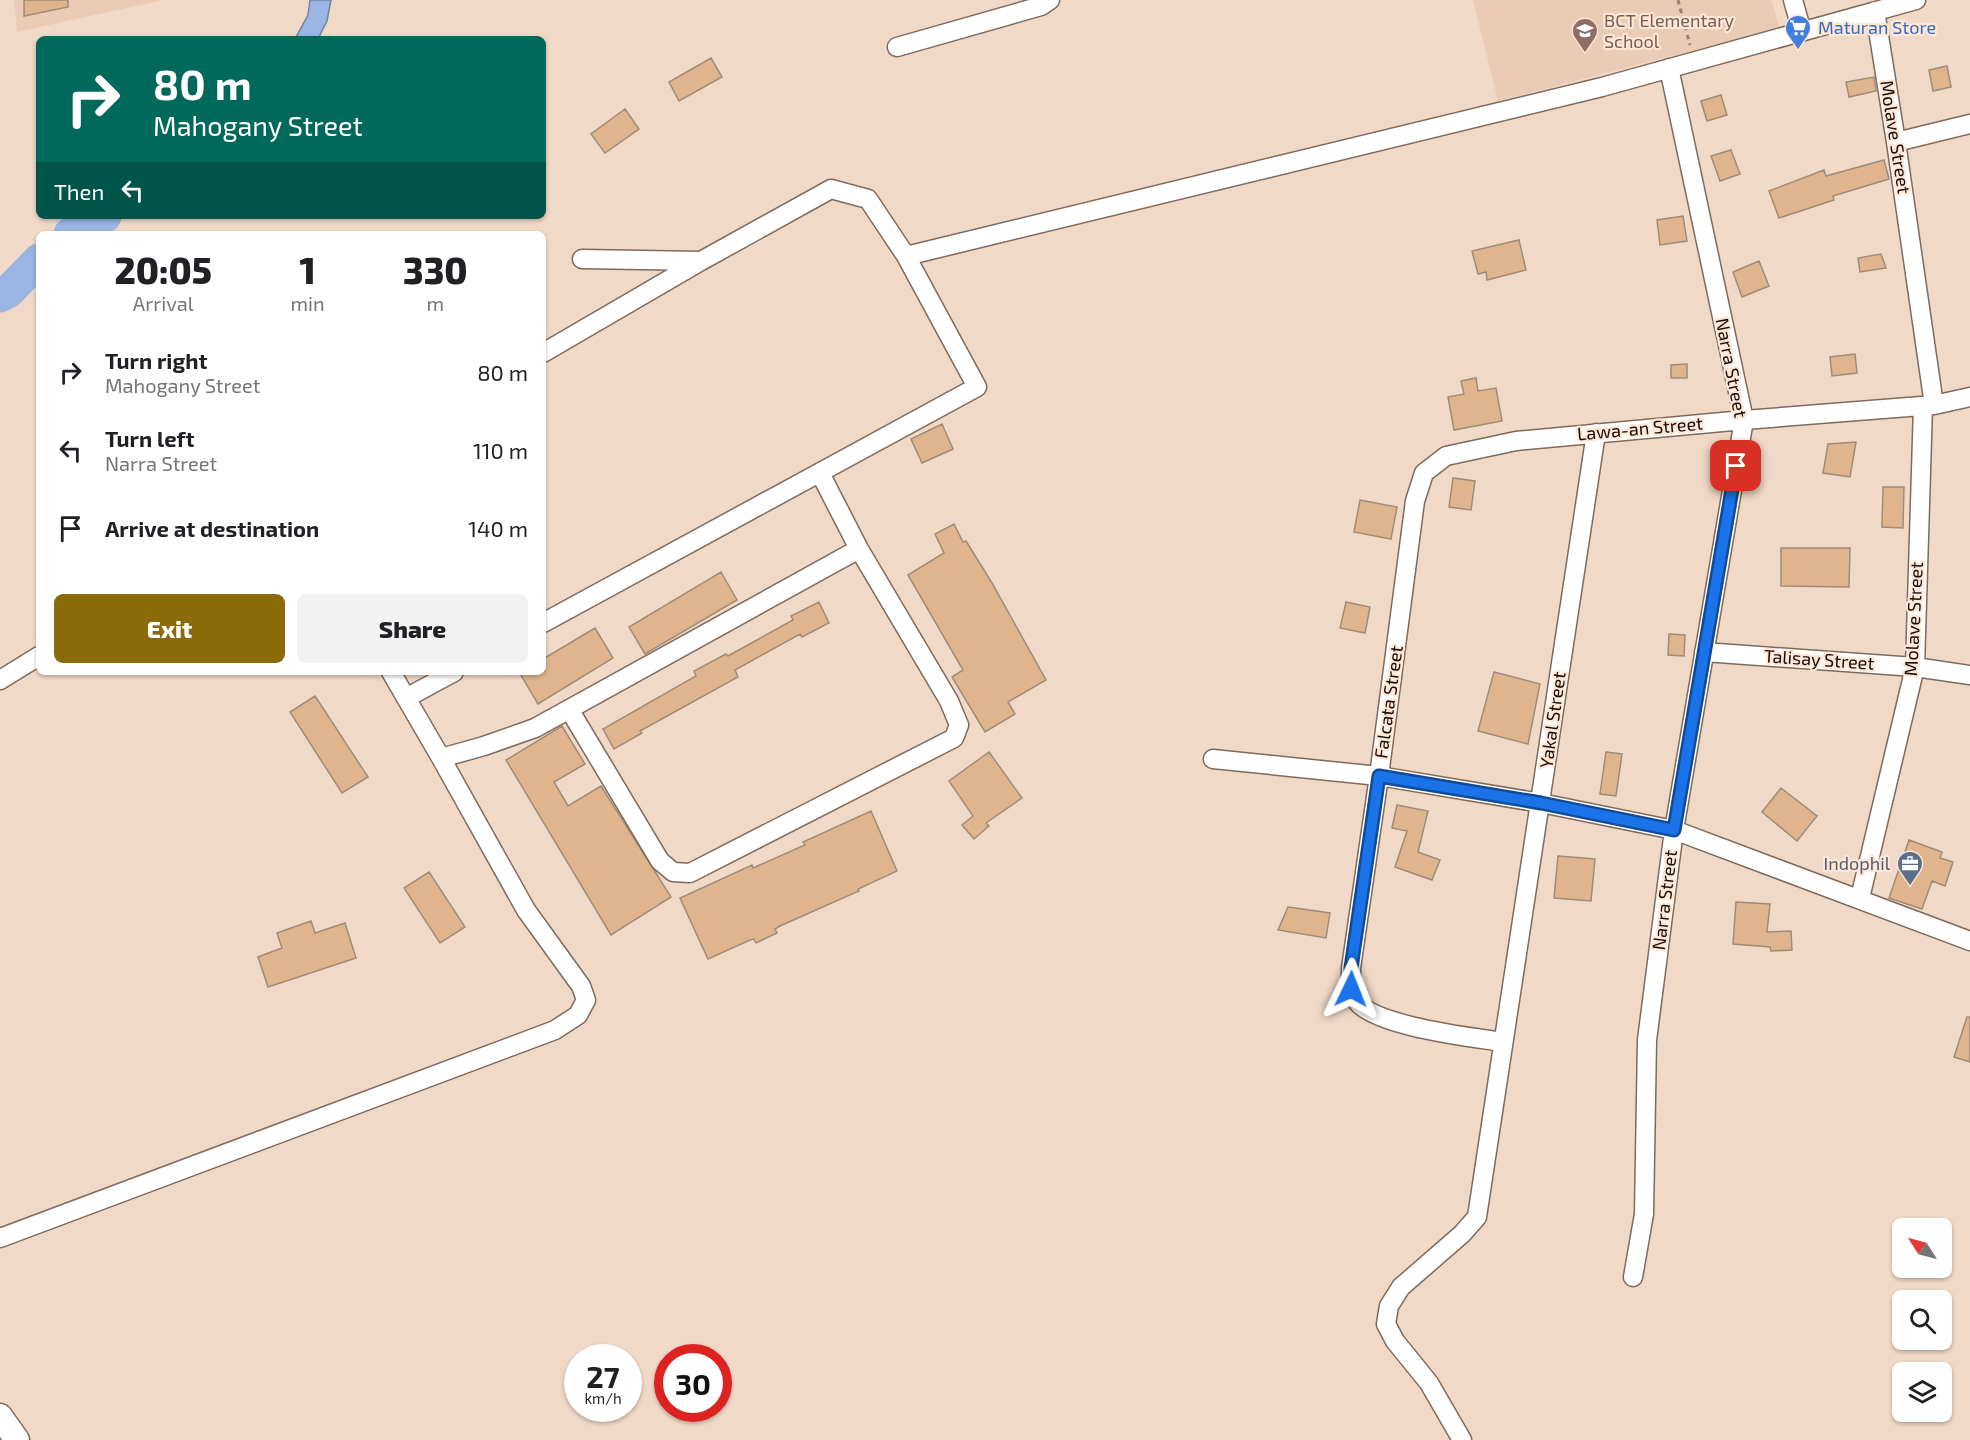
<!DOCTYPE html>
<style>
body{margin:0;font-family:"Exo 2",sans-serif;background:#f2f2f2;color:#202124;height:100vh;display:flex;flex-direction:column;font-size:22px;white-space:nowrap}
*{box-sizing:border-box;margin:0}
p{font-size:20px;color:#757577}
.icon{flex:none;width:33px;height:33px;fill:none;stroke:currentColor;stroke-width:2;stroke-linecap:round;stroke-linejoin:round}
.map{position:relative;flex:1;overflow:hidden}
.drawer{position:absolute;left:36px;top:231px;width:510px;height:444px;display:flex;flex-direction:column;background:#fff;border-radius:9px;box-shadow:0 2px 4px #0004}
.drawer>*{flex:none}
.hud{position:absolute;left:36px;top:36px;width:510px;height:183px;border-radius:9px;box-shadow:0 2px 4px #0004;background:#00695c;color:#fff;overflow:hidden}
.needle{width:39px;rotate:306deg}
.buttons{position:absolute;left:1892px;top:1218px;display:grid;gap:12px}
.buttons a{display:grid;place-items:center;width:60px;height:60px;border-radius:9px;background:#fff;box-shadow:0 2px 4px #0004;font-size:30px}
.speed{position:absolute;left:564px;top:1344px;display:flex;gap:12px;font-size:30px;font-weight:700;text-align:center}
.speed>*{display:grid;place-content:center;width:78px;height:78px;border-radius:50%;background:#fff;box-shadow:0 2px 4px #0004;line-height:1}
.speed small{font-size:15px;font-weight:400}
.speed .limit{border:9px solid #d22;background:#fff;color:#111}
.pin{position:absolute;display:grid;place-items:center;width:51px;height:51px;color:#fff;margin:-26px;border-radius:12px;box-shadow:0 3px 9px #0006}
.me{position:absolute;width:66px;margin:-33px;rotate:2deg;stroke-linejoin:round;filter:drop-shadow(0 0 4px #0008)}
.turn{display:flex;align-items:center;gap:21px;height:126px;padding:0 18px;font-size:27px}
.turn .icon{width:78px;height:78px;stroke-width:2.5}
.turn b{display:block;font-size:42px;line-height:51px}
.then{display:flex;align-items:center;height:57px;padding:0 18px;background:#0003;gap:12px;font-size:22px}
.eta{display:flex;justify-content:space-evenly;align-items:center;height:102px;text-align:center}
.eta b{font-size:36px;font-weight:800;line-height:42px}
.button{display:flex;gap:12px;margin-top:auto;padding:12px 18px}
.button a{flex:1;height:69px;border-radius:9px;background:#8a6a09;color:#fff;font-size:24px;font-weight:800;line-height:69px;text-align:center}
.button a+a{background:#f2f2f2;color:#202124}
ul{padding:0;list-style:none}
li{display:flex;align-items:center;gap:18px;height:78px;padding:0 18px}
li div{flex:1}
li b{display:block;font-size:22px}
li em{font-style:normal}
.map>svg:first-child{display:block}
.built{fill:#eacbb5}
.water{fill:#9ab5e3;stroke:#7283a1;stroke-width:1.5}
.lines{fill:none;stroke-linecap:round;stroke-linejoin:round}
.river{stroke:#9ab5e3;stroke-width:33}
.building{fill:#e0b58d;stroke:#9f8b79;stroke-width:1.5}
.minor-casing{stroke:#7f6a5b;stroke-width:21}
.major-casing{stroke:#7f6a5b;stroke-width:27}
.path{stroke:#948277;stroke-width:3;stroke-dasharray:4.5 4.5;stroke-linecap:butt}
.minor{stroke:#fff;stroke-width:18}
.major{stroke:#fff;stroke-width:24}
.route-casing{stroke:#114b97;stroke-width:15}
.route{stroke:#1a73e8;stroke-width:10}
.labels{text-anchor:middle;stroke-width:4.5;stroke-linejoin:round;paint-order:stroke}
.education-label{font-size:18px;fill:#785e54;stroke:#ffe6d5;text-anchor:start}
.shop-label{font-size:18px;fill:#366cbe;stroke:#ffe6d5;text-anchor:start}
.street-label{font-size:18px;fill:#150d08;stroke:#ffe6d5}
.service-label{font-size:18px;fill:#4e5e75;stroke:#ffe6d5;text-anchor:end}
</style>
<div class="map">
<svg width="1970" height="1440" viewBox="0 0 1970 1440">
<rect width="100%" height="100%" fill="#f1d9c8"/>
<path class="built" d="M 14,0 L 163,0 L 17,32 Z
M 1473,0 L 1772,0 L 1779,28 L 1498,101 Z"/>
<path class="water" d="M 310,0 L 331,0 L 327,21 L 318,39 L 295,39 L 308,15 Z"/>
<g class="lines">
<path class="river" d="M 70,234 L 105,216
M 0,296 L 9,291 L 39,260"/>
</g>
<path class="building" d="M 24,0 L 68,0 L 68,7 L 24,16 Z
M 711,58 L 722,77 L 679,101 L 669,82 Z
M 1947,66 L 1951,87 L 1933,91 L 1929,70 Z
M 1874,77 L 1876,91 L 1849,97 L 1846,82 Z
M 1721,95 L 1727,115 L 1707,121 L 1701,101 Z
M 625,109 L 639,129 L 605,153 L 591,134 Z
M 1731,150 L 1740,174 L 1720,181 L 1711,156 Z
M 1884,160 L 1889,179 L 1833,196 L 1834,200 L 1779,218 L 1769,191 L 1824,170 L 1826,176 Z
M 1683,216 L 1687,241 L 1660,245 L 1657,220 Z
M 1519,240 L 1526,270 L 1487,280 L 1486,272 L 1478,274 L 1472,251 Z
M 1881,254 L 1886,268 L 1860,272 L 1858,258 Z
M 1759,261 L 1769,286 L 1742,297 L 1733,272 Z
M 1855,354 L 1857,373 L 1832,376 L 1830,357 Z
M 1687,364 L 1687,378 L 1671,378 L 1671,365 Z
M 1476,378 L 1478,391 L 1496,388 L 1502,421 L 1454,430 L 1448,397 L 1464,394 L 1461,381 Z
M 942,424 L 953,449 L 922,463 L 911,439 Z
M 1856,442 L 1850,477 L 1823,473 L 1828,444 Z
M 1453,478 L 1475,481 L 1471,510 L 1449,507 Z
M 1883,487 L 1904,487 L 1903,528 L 1882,527 Z
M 1360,500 L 1397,507 L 1391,539 L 1354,532 Z
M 954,524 L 963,542 L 966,541 L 992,583 L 1046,680 L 1008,702 L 1015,714 L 985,732 L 952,677 L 963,670 L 908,575 L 944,553 L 935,534 Z
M 1781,548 L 1850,548 L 1849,587 L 1781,586 Z
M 721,572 L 737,600 L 645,654 L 629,627 Z
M 819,602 L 829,623 L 802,637 L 800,634 L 735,670 L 738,677 L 640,731 L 642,733 L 614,749 L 603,729 L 696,676 L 694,671 L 726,654 L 728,656 L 793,620 L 791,616 Z
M 1346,602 L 1370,607 L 1365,633 L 1340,628 Z
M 595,628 L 613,658 L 538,704 L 519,672 L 543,672 L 543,659 Z
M 1669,634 L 1685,635 L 1684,656 L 1668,655 Z
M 1494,672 L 1540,684 L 1528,744 L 1478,731 Z
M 315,696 L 368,777 L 342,793 L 290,712 Z
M 562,726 L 585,764 L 554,782 L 568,806 L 601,786 L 671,897 L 611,935 L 506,760 Z
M 989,752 L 1022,798 L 986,823 L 989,826 L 974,839 L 962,825 L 973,816 L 949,781 Z
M 1606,752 L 1622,754 L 1616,796 L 1600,794 Z
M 1781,788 L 1817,816 L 1797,841 L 1762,812 Z
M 1397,805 L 1428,811 L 1418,852 L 1440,860 L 1432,880 L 1395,867 L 1407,831 L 1392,828 Z
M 871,811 L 897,871 L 858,889 L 859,891 L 780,926 L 775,929 L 777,933 L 756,943 L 754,939 L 750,940 L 708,959 L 680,898 L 752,865 L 753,868 L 805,845 L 803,842 Z
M 1909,840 L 1942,852 L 1940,858 L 1953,862 L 1945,886 L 1932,881 L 1922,909 L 1889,898 Z
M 1558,856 L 1595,859 L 1591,901 L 1554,898 Z
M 429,872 L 465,927 L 440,943 L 404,888 Z
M 1736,902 L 1770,904 L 1767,932 L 1791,931 L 1792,950 L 1771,951 L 1770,947 L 1733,944 Z
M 1288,907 L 1330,913 L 1326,938 L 1278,930 Z
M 311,921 L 315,933 L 345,923 L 356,958 L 268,987 L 258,957 L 282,948 L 277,933 Z
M 1967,1017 L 1970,1017 L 1970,1062 L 1954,1057 Z"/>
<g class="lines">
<defs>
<path id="minor" d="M 1793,0 L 1802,32
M 1875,11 L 1896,142 L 1934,405
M 897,47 L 1041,6 L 1050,0
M 1896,142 L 1970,124
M 906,256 L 1602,87 L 1916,0
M 543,353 L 701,261
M 543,623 L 977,387 L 906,256 L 868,199 L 831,189 L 701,261 L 582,259
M 1704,652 L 1915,667 L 1970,675
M 0,680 L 39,656
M 406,698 L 454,672
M 569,709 L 660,861 L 673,872 L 690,873 L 954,738 L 959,725 L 949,701 L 859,549 L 820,473
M 441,758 L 484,746 L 535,728 L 859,549
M 1213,759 L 1379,776 L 1541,803 L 1674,830 L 1970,941
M 1860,898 L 1915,667 L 1923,406
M 1503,1042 C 1471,1037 1372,1026 1356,1000 C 1350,991 1351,979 1351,968 L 1379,776 L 1415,501 L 1424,473 L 1446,456 L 1516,441 L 1744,420 L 1934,405 L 1970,397
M 0,1238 L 555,1030 L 578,1015 L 586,1000 L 581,986 L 526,910 L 441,758 L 391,672
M 1633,1277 L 1644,1214 L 1647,1040 L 1674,830 L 1744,420 L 1669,68
M 1462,1440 L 1429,1383 L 1395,1341 L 1386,1324 L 1389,1306 L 1401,1287 L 1462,1234 L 1477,1217 L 1596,433"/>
<path id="major" d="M 0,1416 L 17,1440"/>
</defs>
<use href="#minor" class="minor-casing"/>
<use href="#major" class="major-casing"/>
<path class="path" d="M 1678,0 L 1690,45"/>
<use href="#minor" class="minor"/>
<use href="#major" class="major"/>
</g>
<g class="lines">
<defs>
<path id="route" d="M 1351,989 L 1351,968 L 1379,776 L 1541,803 L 1674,830 L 1736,466"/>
</defs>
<use href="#route" class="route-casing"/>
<use href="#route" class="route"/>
</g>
<defs>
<symbol id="supermarket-pin" viewBox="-11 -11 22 30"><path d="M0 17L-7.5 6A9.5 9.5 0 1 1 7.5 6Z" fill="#3f7fe0" stroke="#ffe6d5"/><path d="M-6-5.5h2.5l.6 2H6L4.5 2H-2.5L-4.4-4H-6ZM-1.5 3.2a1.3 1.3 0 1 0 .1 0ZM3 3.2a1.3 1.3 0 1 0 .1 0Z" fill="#fff"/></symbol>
<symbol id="school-pin" viewBox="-11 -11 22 30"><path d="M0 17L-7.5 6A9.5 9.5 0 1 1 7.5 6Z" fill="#8d6e63" stroke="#ffe6d5"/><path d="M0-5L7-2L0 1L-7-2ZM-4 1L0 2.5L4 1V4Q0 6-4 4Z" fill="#fff"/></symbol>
<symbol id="office-pin" viewBox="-11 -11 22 30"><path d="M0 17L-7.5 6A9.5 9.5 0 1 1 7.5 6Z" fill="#5c6f8a" stroke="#ffe6d5"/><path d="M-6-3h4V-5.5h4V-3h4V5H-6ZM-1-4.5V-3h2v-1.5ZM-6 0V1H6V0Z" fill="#fff"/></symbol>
</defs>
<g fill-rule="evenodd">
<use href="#supermarket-pin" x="1783" y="13" width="30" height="40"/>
<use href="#school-pin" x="1570" y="16" width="30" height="40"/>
<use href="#office-pin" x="1895" y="849" width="30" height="40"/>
</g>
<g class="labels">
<g class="education-label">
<text x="1604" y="27">BCT Elementary<tspan x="1604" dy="21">School</tspan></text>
</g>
<g class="shop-label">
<text x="1818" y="34">Maturan Store</text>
</g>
<g class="street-label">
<text transform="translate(1895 137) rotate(81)" y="6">Molave Street</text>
<text transform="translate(1731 368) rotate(79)" y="6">Narra Street</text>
<text transform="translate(1640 429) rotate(-5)" y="6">Lawa-an Street</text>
<text transform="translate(1914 619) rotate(-87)" y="6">Molave Street</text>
<text transform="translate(1819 660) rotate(4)" y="6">Talisay Street</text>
<text transform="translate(1389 702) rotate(-82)" y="6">Falcata Street</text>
<text transform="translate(1553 720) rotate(-82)" y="6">Yakal Street</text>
<text transform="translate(1665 900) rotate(-83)" y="6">Narra Street</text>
</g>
<g class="service-label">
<text x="1890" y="870">Indophil</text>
</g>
</g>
</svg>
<div class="buttons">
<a><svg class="needle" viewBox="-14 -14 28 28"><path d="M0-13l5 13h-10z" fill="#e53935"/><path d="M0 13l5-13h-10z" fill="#757577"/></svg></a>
<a><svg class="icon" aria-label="search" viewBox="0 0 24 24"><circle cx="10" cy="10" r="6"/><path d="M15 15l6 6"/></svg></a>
<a><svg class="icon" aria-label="layers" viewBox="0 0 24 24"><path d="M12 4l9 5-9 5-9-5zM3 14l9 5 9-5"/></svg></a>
</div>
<div class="speed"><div>27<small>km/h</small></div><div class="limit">30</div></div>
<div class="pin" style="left:1736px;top:466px;background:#d93025"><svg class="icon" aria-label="arrive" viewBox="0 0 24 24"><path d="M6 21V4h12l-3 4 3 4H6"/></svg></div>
<svg class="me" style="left:1351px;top:989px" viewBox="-20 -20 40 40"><path d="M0-17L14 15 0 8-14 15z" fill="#1a73e8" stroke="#fff" stroke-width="4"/></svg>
<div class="hud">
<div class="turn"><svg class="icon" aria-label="right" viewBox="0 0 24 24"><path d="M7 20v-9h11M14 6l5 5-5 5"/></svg><div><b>80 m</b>Mahogany Street</div></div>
<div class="then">Then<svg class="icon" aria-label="left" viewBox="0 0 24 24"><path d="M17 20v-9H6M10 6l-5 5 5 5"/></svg></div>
</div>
<section class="drawer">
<div class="eta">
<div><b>20:05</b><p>Arrival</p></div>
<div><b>1</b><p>min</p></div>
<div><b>330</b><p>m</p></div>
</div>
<ul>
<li><svg class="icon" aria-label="right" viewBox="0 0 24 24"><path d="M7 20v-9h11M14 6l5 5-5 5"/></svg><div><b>Turn right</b><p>Mahogany Street</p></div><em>80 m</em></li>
<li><svg class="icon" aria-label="left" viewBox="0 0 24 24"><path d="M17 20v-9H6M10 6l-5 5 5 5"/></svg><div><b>Turn left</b><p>Narra Street</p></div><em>110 m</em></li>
<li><svg class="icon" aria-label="arrive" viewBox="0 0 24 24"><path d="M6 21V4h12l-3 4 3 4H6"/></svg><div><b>Arrive at destination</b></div><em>140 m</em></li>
</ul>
<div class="button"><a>Exit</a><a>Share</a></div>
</section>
</div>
